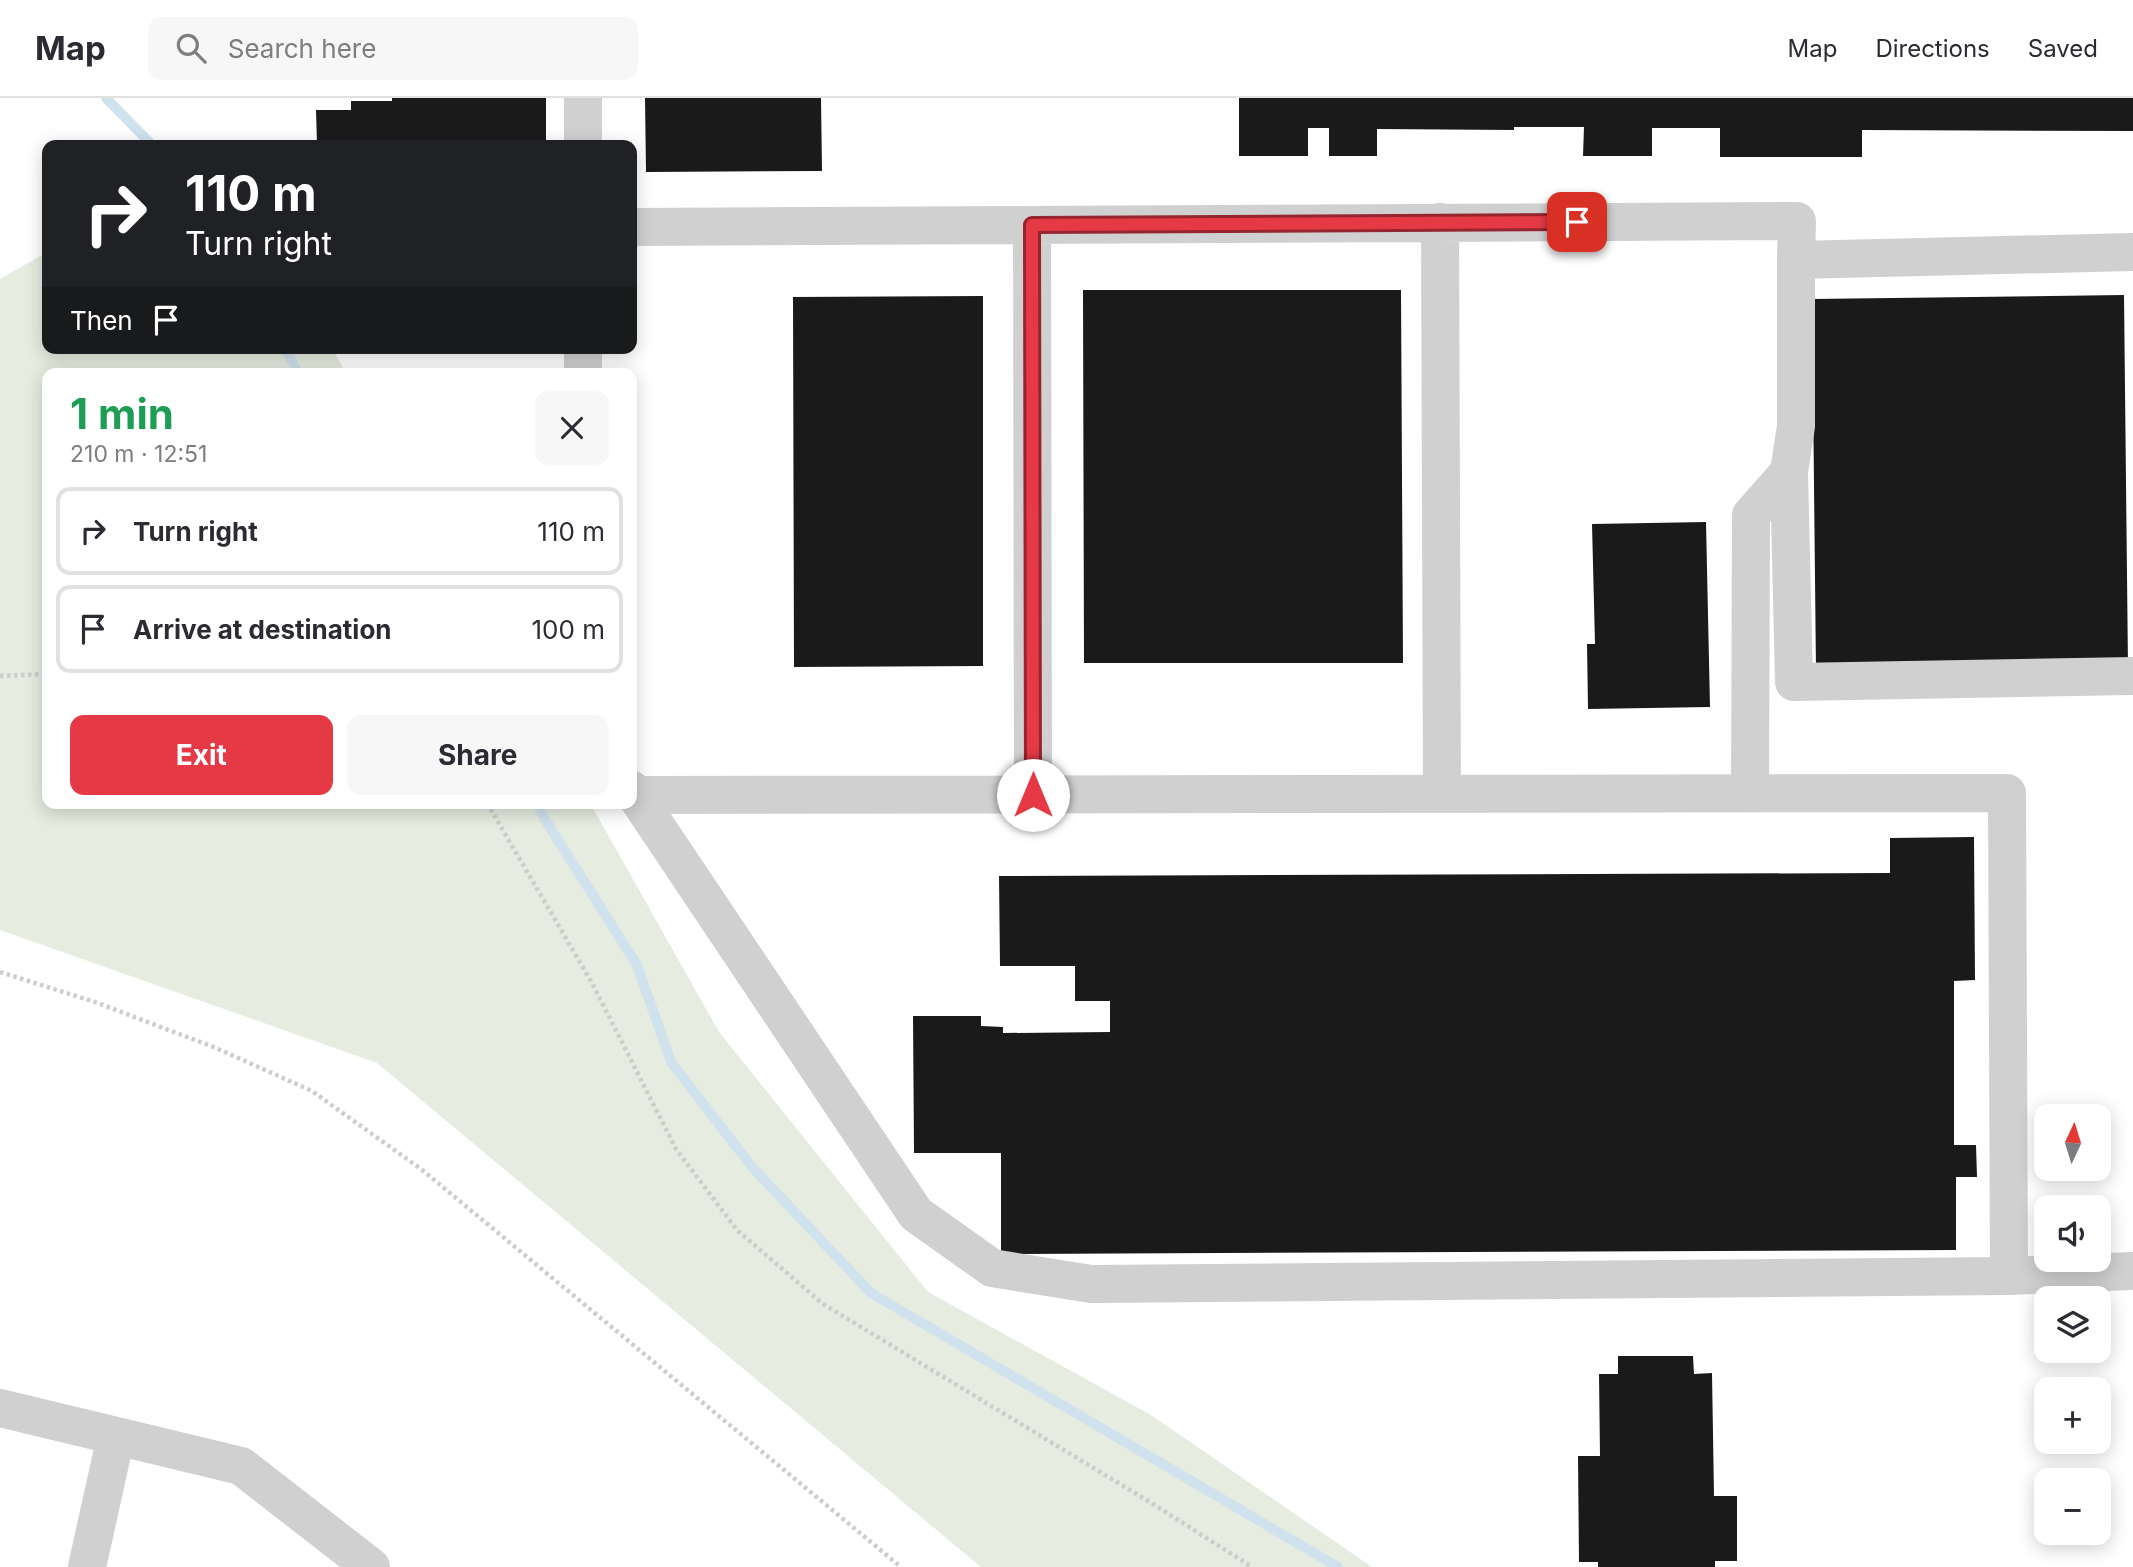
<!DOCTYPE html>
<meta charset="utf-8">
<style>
body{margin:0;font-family:Inter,sans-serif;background:#f7f7f7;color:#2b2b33;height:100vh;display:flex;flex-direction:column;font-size:26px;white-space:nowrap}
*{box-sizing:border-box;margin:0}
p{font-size:23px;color:#7c7c81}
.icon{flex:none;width:38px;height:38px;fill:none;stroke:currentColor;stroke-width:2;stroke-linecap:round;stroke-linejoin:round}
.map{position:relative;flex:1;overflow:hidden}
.drawer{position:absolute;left:42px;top:270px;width:595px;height:441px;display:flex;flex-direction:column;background:#fff;border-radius:14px;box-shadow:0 4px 18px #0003}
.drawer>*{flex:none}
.guide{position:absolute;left:42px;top:42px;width:595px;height:214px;border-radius:14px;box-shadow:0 4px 18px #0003;background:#202124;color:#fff;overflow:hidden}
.needle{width:46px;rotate:4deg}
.buttons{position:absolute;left:2034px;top:1006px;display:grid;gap:14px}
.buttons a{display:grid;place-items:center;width:77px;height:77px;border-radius:14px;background:#fff;box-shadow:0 4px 18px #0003;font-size:35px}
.pin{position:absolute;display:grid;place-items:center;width:60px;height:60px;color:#fff;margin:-30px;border-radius:14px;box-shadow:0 4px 10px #0006}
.me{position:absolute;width:77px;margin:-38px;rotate:0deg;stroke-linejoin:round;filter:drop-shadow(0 0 5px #0008)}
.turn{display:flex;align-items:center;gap:24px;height:147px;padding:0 28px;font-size:32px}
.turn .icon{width:91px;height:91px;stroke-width:2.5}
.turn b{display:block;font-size:49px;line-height:60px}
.then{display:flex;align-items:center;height:66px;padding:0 28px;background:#0003;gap:14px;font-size:26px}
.round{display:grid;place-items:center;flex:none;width:74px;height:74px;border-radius:14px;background:#f7f7f7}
.headline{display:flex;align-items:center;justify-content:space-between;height:119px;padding:0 28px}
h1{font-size:42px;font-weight:700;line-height:52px;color:#1e9e55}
.button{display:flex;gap:14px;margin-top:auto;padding:14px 28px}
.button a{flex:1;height:80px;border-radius:14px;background:#e63946;color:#fff;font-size:28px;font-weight:700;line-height:80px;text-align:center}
.button a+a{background:#f7f7f7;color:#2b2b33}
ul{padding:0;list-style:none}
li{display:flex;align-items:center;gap:21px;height:88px;margin:0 14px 10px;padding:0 14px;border:4px solid #e1e1e2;border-radius:14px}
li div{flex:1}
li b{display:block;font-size:26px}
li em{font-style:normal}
header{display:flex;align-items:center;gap:42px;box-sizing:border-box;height:98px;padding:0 35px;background:#fff;border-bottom:2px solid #e1e1e2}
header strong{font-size:33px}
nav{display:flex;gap:38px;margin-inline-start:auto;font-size:24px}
.search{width:490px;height:63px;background:#f7f7f7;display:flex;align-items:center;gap:18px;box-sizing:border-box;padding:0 24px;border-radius:14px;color:#7c7c81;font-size:26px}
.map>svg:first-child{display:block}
.green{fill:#e6ecdf}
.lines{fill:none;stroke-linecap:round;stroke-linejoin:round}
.stream{stroke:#cfe2ee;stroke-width:10}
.building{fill:#1a1a1a}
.path{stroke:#cdcdcd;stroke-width:4.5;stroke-dasharray:3.5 3.5;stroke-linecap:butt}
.minor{stroke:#d0d0d0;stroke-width:38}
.route-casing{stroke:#96252e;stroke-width:18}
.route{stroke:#e63946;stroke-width:12}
</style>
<header>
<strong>Map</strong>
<div class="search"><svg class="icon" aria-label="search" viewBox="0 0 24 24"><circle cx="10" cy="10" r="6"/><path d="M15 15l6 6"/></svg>Search here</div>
<nav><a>Map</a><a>Directions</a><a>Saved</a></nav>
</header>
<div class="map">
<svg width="2133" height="1469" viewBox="0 0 2133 1469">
<rect width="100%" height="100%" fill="#fff"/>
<path class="green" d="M 47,154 L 47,250 L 332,250 L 346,275 L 47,275 L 47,705 L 590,705 L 719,934 L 928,1194 L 1151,1317 L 1372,1469 L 981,1469 L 377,965 L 0,832 L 0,181 Z"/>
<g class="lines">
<path class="stream" d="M 106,0 L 152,47
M 285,250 L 298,275
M 537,705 L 544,720 L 637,867 L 671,964 L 752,1069 L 871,1195 L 1338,1469"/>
</g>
<path class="building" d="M 392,0 L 546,0 L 546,47 L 317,46 L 316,12 L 351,12 L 351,3 L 392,3 Z
M 645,0 L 821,0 L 822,73 L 646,74 Z
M 1239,0 L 2133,0 L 2133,33 L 1862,32 L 1862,59 L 1720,59 L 1720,30 L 1652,30 L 1652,58 L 1583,58 L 1584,29 L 1514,29 L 1514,32 L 1377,31 L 1377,58 L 1329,58 L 1329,30 L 1308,30 L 1308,58 L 1239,58 Z
M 1083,192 L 1401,192 L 1403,565 L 1084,565 Z
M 2124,197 L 2128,570 L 1816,573 L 1812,201 Z
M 983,198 L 983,568 L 794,569 L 793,199 Z
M 1706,424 L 1710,609 L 1588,611 L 1587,546 L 1595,546 L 1592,426 Z
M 1974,739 L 1975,882 L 1954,883 L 1954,1047 L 1976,1047 L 1977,1079 L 1956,1079 L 1956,1152 L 1001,1156 L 1001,1055 L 914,1055 L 913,918 L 981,918 L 981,928 L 1003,929 L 1003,935 L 1110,934 L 1110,903 L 1075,903 L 1075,868 L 1000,868 L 999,778 L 1890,775 L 1890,740 Z
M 1618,1258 L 1693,1258 L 1694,1276 L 1712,1275 L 1714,1398 L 1737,1398 L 1737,1463 L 1715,1463 L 1715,1469 L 1598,1469 L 1598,1464 L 1579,1464 L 1578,1358 L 1600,1358 L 1599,1276 L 1618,1276 Z"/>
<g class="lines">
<path class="path" d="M 0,578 L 47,576
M 487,705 L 592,885 L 676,1051 L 737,1132 L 823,1206 L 1153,1406 L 1252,1469
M 0,874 L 95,904 L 216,950 L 312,993 L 421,1071 L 901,1469"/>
<path class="minor" d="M 583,0 L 583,47
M 1440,124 L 1442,696
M 1032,127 L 1033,697
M 632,129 L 1797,123 L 1796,162 L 2133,154
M 583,250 L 583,275
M 1789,374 L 1794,584 L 2133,578
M 632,692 L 916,1116 L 992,1170 L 1091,1186 L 2009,1178 L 2133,1173
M 1750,695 L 1751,417 L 1789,374 L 1796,328 L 1796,162
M 635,697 L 2007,695 L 2009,1178
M 0,1310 L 241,1368 L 371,1469
M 87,1469 L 116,1338"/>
</g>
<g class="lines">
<defs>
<path id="route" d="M 1033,697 L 1032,127 L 1577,124"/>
</defs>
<use href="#route" class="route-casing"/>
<use href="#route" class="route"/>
</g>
</svg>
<div class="buttons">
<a><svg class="needle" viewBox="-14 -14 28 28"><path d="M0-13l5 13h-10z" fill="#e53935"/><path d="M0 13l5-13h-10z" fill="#7c7c81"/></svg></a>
<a><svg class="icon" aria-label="sound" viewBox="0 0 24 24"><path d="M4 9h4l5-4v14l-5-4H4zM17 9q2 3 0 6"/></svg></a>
<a><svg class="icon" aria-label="layers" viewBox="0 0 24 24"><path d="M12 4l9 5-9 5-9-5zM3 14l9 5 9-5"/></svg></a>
<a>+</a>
<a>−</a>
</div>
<div class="pin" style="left:1577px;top:124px;background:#d93025"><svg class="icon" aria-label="arrive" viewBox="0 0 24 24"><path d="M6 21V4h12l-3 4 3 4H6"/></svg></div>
<svg class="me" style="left:1033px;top:697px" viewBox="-20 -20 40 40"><circle r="19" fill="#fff"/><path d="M0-13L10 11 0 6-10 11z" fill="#e63946"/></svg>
<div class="guide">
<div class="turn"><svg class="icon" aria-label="right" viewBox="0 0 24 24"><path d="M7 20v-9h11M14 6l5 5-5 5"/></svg><div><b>110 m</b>Turn right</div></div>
<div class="then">Then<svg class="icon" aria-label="arrive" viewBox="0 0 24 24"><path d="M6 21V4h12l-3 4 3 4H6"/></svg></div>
</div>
<section class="drawer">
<div class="headline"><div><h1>1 min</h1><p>210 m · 12:51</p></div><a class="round"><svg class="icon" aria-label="close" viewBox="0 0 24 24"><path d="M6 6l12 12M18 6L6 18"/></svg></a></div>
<ul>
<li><svg class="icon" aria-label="right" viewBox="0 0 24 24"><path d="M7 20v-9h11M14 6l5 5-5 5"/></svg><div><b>Turn right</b></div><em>110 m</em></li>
<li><svg class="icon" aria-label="arrive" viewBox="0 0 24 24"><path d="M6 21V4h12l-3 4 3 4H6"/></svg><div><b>Arrive at destination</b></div><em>100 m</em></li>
</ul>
<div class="button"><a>Exit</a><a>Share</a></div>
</section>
</div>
